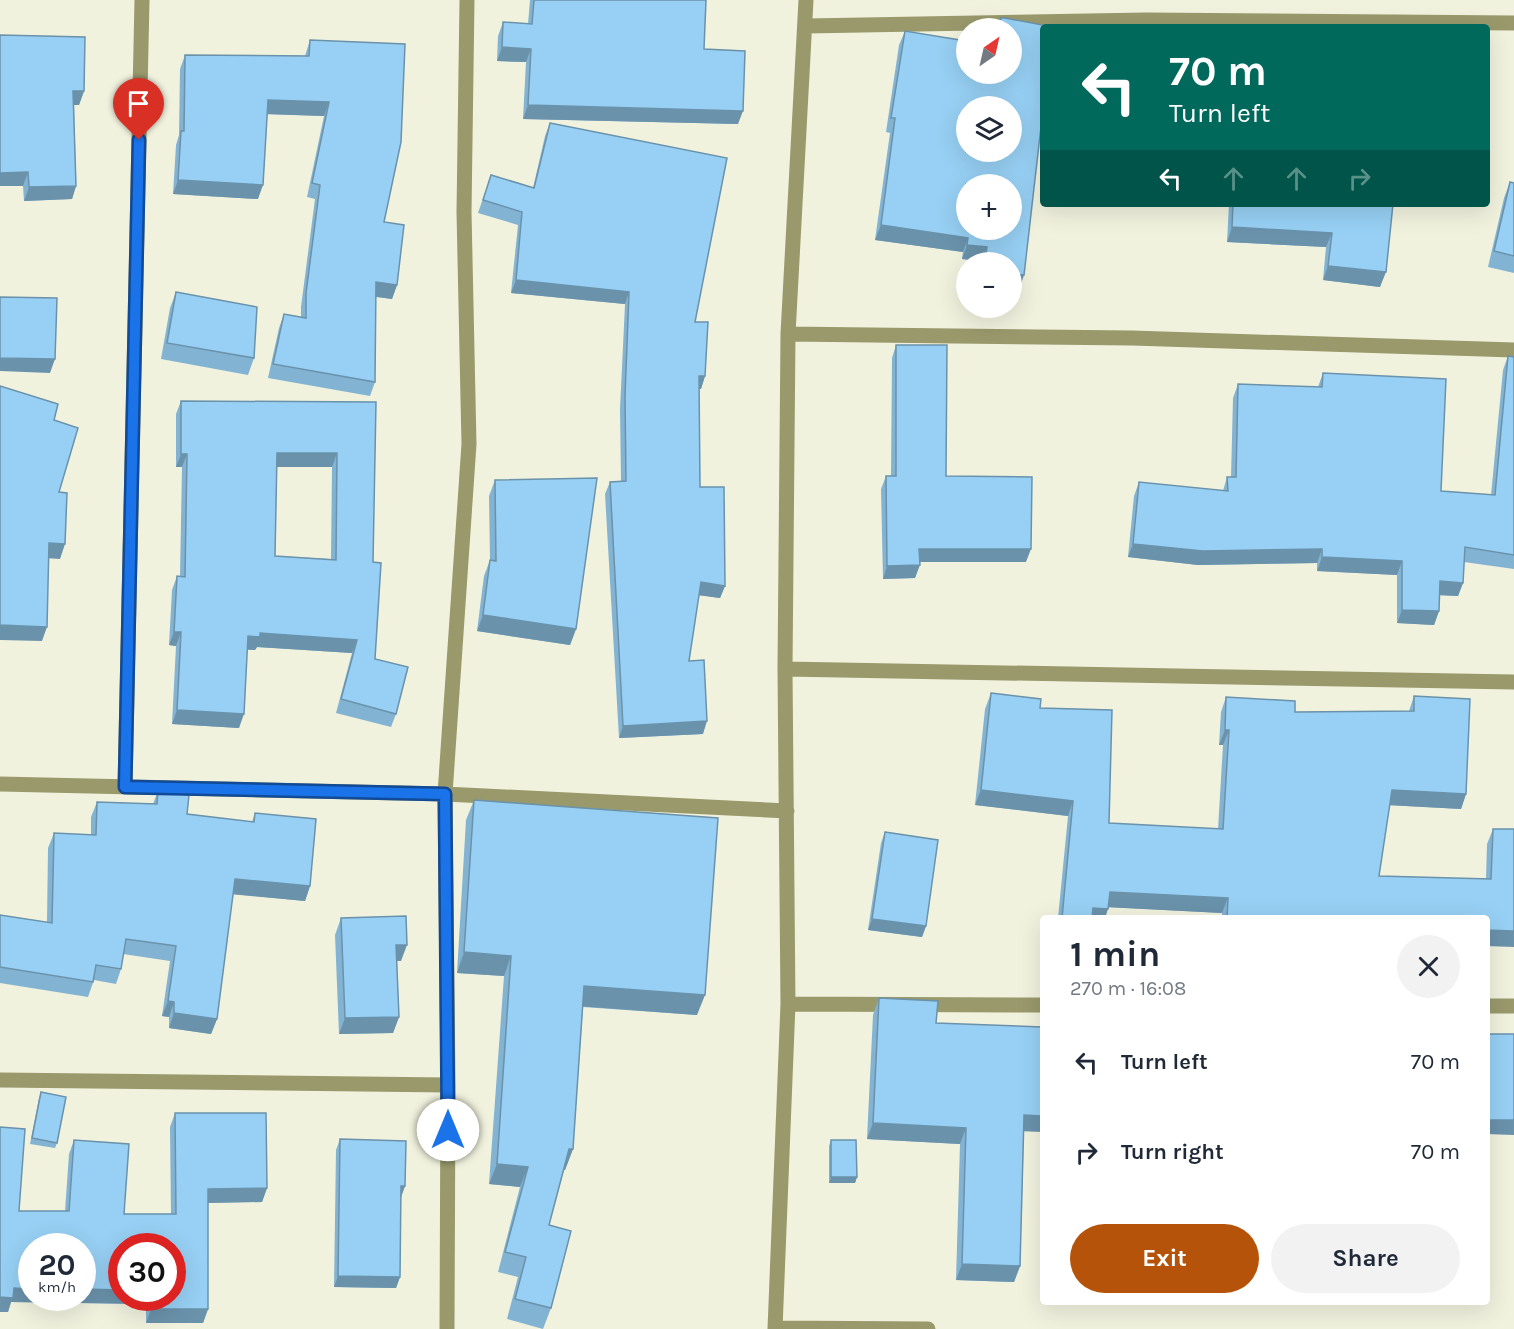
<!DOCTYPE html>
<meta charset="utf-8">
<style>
body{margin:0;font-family:Karla,sans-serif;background:#f2f2f3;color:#1f2937;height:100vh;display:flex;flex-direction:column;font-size:22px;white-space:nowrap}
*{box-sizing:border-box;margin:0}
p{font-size:20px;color:#747a83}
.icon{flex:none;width:33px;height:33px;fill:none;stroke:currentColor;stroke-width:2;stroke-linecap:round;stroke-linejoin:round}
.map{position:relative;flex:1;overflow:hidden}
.side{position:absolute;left:1040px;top:915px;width:450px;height:390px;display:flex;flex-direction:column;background:#fff;border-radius:6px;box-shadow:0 6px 24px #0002}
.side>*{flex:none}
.top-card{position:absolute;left:1040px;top:24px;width:450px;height:183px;border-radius:6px;box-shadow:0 6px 24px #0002;background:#00695c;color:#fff;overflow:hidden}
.needle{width:39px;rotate:34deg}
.fabs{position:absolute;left:956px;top:18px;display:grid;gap:12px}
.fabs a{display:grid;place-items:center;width:66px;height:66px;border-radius:50%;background:#fff;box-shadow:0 6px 24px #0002;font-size:30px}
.speed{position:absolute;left:18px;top:1233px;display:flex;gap:12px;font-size:30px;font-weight:700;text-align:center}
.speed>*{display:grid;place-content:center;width:78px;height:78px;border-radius:50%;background:#fff;box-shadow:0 6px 24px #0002;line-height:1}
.speed small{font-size:15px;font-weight:400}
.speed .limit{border:9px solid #d22;background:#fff;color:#111}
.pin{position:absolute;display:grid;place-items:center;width:51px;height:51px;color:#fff;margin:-62px -26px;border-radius:50% 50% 50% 0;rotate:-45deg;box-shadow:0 0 6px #0007}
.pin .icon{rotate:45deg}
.me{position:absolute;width:66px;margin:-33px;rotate:0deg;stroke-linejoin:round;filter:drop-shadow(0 0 4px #0008)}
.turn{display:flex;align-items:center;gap:21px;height:126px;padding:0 30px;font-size:27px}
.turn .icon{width:78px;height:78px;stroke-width:2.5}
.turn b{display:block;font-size:42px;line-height:51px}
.lanes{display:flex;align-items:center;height:57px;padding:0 30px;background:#0003;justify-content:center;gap:30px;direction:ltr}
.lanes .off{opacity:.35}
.round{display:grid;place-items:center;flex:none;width:63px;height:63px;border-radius:32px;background:#f2f2f3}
.headline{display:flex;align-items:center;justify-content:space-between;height:102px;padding:0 30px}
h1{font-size:36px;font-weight:700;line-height:45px}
.primary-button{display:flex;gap:12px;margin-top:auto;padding:12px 30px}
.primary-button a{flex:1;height:69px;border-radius:36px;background:#b45309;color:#fff;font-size:24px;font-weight:700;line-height:69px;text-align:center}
.primary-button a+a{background:#f2f2f3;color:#1f2937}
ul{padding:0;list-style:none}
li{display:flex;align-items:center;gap:18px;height:90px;padding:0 30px}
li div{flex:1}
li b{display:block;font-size:22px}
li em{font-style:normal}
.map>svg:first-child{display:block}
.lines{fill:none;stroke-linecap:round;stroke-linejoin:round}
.street{stroke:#99996c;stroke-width:15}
.wall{fill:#82b3d2;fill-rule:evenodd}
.shaded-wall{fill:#6a92ab}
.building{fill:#97d0f4;stroke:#6a92ab;stroke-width:1.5;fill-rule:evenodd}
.route-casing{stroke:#114b97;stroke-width:15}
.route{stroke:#1a73e8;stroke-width:10}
</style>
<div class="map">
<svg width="1514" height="1329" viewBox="0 0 1514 1329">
<rect width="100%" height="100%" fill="#f1f2de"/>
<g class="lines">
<path class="street" d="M 806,26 L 1146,20 L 1514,23
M 788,334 L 1132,338 L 1514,350
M 785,669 L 1514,682
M 0,784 L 445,794 L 787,811
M 125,787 L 142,0
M 788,1004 L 1042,1005
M 1486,1006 L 1514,1006
M 0,1080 L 448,1085 L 447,1329
M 448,1085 L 445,794 L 469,444 L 464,212 L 467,0
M 775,1328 L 928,1329
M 775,1329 L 788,1004 L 785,669 L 788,334 L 806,0"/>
</g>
<path class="wall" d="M 530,0 L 706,0 L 704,49 L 738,124 L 523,119 L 526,62 L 497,61 L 498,36 L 503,22 L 528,24 Z
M 1001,18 L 1042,27 L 1042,142 L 1039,142 L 1019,290 L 1011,262 L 981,262 L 982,261 L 962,259 L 963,252 L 875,240 L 890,133 L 886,132 L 899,45 L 905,31 L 1011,74 L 1011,28 L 997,28 Z
M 310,40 L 384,222 L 397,285 L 392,299 L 376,297 L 375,382 L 370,396 L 268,378 L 279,328 L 284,314 L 301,318 L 301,307 L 315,199 L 307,197 L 324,116 L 267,114 L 258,199 L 173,194 L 176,145 L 179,135 L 180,69 L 185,55 L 305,56 Z
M 84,91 L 79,105 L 74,105 L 76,186 L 72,199 L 24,201 L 23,186 L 0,186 Z
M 550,123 L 695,322 L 705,376 L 701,389 L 699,389 L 700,487 L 725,586 L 720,598 L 699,595 L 689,661 L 703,734 L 619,738 L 605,494 L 610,482 L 621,481 L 620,409 L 625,304 L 511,293 L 518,225 L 478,213 L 491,175 L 533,188 L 545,136 Z
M 1510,182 L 1514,183 L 1514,273 L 1488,267 L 1504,198 Z
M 1229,204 L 1393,204 L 1380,287 L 1323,280 L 1326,247 L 1227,242 Z
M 176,292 L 254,358 L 248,375 L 161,359 L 170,308 Z
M 896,345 L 946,476 L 1026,562 L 920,562 L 915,578 L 883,579 L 881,489 L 886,476 L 891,476 L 892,358 Z
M 1508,356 L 1514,357 L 1514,569 L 1464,562 L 1463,583 L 1458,596 L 1439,595 L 1439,611 L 1434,625 L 1397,623 L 1397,575 L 1317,571 L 1317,563 L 1198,565 L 1128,557 L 1134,496 L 1139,482 L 1223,491 L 1227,477 L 1231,477 L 1233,398 L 1238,384 L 1318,387 L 1323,373 L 1441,491 L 1491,495 L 1503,370 Z
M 181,401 L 376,402 L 373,562 L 375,659 L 396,714 L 391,727 L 336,713 L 352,653 L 257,647 L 255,650 L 247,650 L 239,728 L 172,724 L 176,646 L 169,645 L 172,590 L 177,576 L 180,577 L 182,467 L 176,467 L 176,414 ZM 277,467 L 332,467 L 331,559 L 275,556 Z
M 495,480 L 576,629 L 570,645 L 477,631 L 484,576 L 490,560 L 489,496 Z
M 991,693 L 1040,708 L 1109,823 L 1218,829 L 1223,745 L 1219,745 L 1221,712 L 1226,697 L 1295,712 L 1409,711 L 1414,696 L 1466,794 L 1461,809 L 1389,805 L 1379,876 L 1486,879 L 1487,844 L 1493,829 L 1514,829 L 1486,918 L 1222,918 L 1222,913 L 1108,907 L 1105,918 L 1058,918 L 1068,816 L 975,805 L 985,709 Z
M 158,791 L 187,814 L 252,822 L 255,813 L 310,886 L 305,901 L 233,894 L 217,1019 L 211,1034 L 169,1028 L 169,1017 L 162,1016 L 170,961 L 123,954 L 121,969 L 116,984 L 94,980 L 88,997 L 0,983 L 0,915 L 47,922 L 48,848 L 54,833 L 91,835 L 91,817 L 97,802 L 153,804 Z
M 474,800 L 697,1015 L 583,1007 L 573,1149 L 565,1170 L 564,1170 L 549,1225 L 551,1308 L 543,1329 L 507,1319 L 518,1277 L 498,1272 L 520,1187 L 489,1184 L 504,976 L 457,973 L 466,820 Z
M 885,832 L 926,926 L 922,937 L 868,930 L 881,843 Z
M 341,918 L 401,961 L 397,961 L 399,1017 L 393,1033 L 339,1034 L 335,935 Z
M 879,998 L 936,1023 L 1024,1131 L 1020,1266 L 1014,1282 L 956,1280 L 960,1144 L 867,1139 L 873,1015 Z
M 41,1092 L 57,1143 L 55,1148 L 30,1144 L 39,1098 Z
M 175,1113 L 267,1188 L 262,1202 L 208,1203 L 208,1309 L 203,1323 L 146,1323 L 146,1304 L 11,1302 L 8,1312 L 0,1312 L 0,1127 L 19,1211 L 65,1211 L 69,1154 L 74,1140 L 124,1214 L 171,1214 L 170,1127 ZM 172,1246 L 172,1298 L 122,1298 Z
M 340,1139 L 405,1186 L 401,1197 L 400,1277 L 396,1288 L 334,1287 L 336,1150 Z
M 831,1140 L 857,1177 L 855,1183 L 829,1183 L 829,1146 Z"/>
<path class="shaded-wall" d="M 502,47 L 531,49 L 526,62 L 497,61 Z
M 73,91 L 84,91 L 79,105 L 69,105 Z
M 268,100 L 329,102 L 324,116 L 263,114 Z
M 528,105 L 743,111 L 738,124 L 523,119 Z
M 1041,127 L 1042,127 L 1042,142 L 1036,141 Z
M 28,172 L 23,186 L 0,186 L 0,173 Z
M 178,180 L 263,185 L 258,199 L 173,194 Z
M 76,186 L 72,199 L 24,201 L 29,187 Z
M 881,225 L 968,238 L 963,252 L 875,240 Z
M 1232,227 L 1332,233 L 1326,247 L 1227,242 Z
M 967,245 L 987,247 L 982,261 L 962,259 Z
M 1328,266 L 1386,272 L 1380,287 L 1323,280 Z
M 1011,274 L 1024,275 L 1019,290 L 1011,289 Z
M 516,280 L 629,292 L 625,304 L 511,293 Z
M 376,282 L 397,285 L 392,299 L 371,296 Z
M 0,358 L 55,359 L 50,373 L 0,371 Z
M 699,376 L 705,376 L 701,389 L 694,389 Z
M 277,453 L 337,453 L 332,467 L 273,467 Z
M 181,454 L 187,454 L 182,467 L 176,467 Z
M 49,543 L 65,544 L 60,559 L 44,558 Z
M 1133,544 L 1322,549 L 1317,563 L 1198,565 L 1128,557 Z
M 919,549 L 1031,549 L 1026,562 L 915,562 Z
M 1322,557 L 1402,561 L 1397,575 L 1317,571 Z
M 920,565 L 915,578 L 883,579 L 887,566 Z
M 1440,581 L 1463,583 L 1458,596 L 1435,595 Z
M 701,582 L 725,586 L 720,598 L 697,595 Z
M 1402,610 L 1439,611 L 1434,625 L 1397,623 Z
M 483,615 L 576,629 L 570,645 L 477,631 Z
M 0,625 L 47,627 L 42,641 L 0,640 Z
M 174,632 L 181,632 L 176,646 L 169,645 Z
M 260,633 L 357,640 L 352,653 L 257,647 L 255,650 L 243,649 L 248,636 Z
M 177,710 L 244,714 L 239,728 L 172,724 Z
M 707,721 L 703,734 L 619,738 L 623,726 Z
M 1225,730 L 1229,730 L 1223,745 L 1219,745 Z
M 981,790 L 1073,801 L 1068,816 L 975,805 Z
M 1392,790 L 1466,794 L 1461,809 L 1386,805 Z
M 235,879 L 310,886 L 305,901 L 230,894 Z
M 1110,892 L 1228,898 L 1222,913 L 1104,907 Z
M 1093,908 L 1108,909 L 1105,918 L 1089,918 Z
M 872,919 L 926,926 L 922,937 L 868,930 Z
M 1486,930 L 1514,931 L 1514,947 L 1486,946 Z
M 396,945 L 407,945 L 401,961 L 391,961 Z
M 464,952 L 511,956 L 504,976 L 457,973 Z
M 584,986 L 705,995 L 697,1015 L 577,1006 Z
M 168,1001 L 174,1002 L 169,1017 L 162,1016 Z
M 174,1013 L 217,1019 L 211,1034 L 169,1028 Z
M 399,1017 L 393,1033 L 339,1034 L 345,1018 Z
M 1024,1115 L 1042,1116 L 1042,1132 L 1018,1131 Z
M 1486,1120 L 1514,1120 L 1514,1135 L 1486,1134 Z
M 873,1123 L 966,1128 L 960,1144 L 867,1139 Z
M 569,1149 L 573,1149 L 565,1170 L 562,1170 Z
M 497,1164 L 528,1167 L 520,1187 L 489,1184 Z
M 831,1177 L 857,1177 L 855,1183 L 829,1183 Z
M 401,1186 L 405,1186 L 401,1197 Z
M 267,1188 L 262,1202 L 203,1203 L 208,1189 Z
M 962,1264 L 1020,1266 L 1014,1282 L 956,1280 Z
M 338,1276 L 400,1277 L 396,1288 L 334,1287 Z
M 14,1288 L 32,1289 L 32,1298 L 82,1298 L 82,1289 L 122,1290 L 122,1298 L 149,1298 L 146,1304 L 11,1302 L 8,1312 L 0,1312 L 0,1297 Z
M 151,1309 L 208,1309 L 203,1323 L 146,1323 Z"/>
<path class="building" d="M 534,0 L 706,0 L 704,49 L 745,51 L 743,111 L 528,105 L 531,49 L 502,47 L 503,22 L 532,24 Z
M 1001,18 L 1005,18 L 1053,27 L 1042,27 L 1042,127 L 1041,127 L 1024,275 L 1011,274 L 1011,262 L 985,262 L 987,247 L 967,245 L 968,238 L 881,225 L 895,118 L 891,118 L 905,31 L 966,41 L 966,74 L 1011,74 L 1011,28 L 999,28 ZM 966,106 L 1011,106 L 1011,152 L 966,152 ZM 966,184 L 1011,184 L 1011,230 L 966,230 Z
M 0,35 L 85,37 L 84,91 L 73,91 L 76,186 L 29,187 L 28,172 L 0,173 Z
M 310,40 L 405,44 L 401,142 L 384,222 L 404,225 L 397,285 L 376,282 L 375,382 L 273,364 L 284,314 L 306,318 L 306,293 L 320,185 L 312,183 L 329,102 L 268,100 L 263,185 L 178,180 L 181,131 L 184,131 L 185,55 L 309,56 Z
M 550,123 L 727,158 L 695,322 L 708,322 L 705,376 L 699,376 L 700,487 L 724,487 L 725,586 L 701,582 L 689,661 L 704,660 L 707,721 L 623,726 L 610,482 L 626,481 L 625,396 L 629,292 L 516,280 L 522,212 L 483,200 L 491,175 L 534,188 Z
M 1510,182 L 1514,183 L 1514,256 L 1494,251 Z
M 1233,204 L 1393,204 L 1386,272 L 1328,266 L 1332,233 L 1232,227 Z
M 176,292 L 257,307 L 254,358 L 167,343 Z
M 0,297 L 57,298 L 55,359 L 0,358 Z
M 896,345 L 947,345 L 946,476 L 1032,477 L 1031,549 L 919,549 L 920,565 L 887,566 L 886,476 L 896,476 Z
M 1508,356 L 1514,357 L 1514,555 L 1465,547 L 1463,583 L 1440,581 L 1439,611 L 1402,610 L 1402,561 L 1322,557 L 1322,549 L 1203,551 L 1133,544 L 1139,482 L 1228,491 L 1227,477 L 1236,477 L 1238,384 L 1322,387 L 1323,373 L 1446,379 L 1441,491 L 1495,495 Z
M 0,386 L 58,404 L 54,420 L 78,428 L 59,492 L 67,493 L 65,544 L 49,543 L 47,627 L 0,625 Z
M 181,401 L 376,402 L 373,562 L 381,563 L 375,659 L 408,667 L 396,714 L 341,699 L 357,640 L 260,633 L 260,637 L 248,636 L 244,714 L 177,710 L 181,632 L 174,632 L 177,576 L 185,577 L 187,454 L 181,454 ZM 277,453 L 337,453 L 336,560 L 275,556 Z
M 597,478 L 576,629 L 483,615 L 490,560 L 496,561 L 495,480 Z
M 991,693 L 1041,699 L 1040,708 L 1112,710 L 1109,823 L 1223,829 L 1229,730 L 1225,730 L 1226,697 L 1295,701 L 1295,712 L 1414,711 L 1414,696 L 1470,699 L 1466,794 L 1392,790 L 1379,876 L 1491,879 L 1493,829 L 1514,829 L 1514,931 L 1486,930 L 1486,918 L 1227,918 L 1228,898 L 1110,892 L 1108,909 L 1093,908 L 1092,918 L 1062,918 L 1073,801 L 981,790 Z
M 158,791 L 189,795 L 187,814 L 254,822 L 255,813 L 316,819 L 310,886 L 235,879 L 217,1019 L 174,1013 L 174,1002 L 168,1001 L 176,946 L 126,939 L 121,969 L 96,965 L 93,982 L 0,967 L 0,915 L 52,923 L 54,833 L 96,835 L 97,802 L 157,804 Z
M 474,800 L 718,818 L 705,995 L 584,986 L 573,1149 L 569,1149 L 549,1225 L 571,1231 L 551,1308 L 515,1299 L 526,1257 L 505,1252 L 528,1167 L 497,1164 L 511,956 L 464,952 Z
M 885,832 L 938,840 L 926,926 L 872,919 Z
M 406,916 L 407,945 L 396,945 L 399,1017 L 345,1018 L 341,918 Z
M 879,998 L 938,1001 L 936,1023 L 1042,1027 L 1042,1116 L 1024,1115 L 1020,1266 L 962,1264 L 966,1128 L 873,1123 Z
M 1486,1034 L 1514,1034 L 1514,1120 L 1486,1120 Z
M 41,1092 L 66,1097 L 57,1143 L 32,1138 Z
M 175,1113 L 266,1113 L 267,1188 L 208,1189 L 208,1309 L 151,1309 L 151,1298 L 172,1298 L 172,1246 L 122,1246 L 122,1290 L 82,1289 L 82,1246 L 32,1246 L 32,1289 L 14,1288 L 13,1298 L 0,1297 L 0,1127 L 25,1129 L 19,1211 L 69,1211 L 74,1140 L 129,1144 L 124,1214 L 176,1214 Z
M 340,1139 L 406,1141 L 405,1186 L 401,1186 L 400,1277 L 338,1276 Z
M 831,1140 L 856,1140 L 857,1177 L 831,1177 Z"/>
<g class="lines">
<defs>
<path id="route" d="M 139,140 L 125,787 L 445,794 L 448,1130"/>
</defs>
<use href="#route" class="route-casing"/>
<use href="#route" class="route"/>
</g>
</svg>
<div class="fabs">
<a><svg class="needle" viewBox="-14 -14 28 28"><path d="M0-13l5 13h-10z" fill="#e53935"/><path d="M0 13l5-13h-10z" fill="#747a83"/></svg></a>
<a><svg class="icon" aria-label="layers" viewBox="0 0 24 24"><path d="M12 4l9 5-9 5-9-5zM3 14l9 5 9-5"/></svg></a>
<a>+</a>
<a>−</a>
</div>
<div class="speed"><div>20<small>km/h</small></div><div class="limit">30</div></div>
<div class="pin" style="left:139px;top:140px;background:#d93025"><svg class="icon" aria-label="arrive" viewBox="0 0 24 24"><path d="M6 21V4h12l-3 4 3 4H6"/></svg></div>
<svg class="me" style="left:448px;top:1130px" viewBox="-20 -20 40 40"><circle r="19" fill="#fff"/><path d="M0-13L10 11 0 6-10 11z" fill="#1a73e8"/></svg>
<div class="top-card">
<div class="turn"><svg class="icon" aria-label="left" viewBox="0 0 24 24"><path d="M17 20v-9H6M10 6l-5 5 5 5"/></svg><div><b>70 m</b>Turn left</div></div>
<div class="lanes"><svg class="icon" aria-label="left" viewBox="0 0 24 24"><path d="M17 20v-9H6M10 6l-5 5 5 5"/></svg><svg class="icon off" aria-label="ahead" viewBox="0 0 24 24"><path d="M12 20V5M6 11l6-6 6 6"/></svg><svg class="icon off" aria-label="ahead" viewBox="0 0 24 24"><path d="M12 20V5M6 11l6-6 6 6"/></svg><svg class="icon off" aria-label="right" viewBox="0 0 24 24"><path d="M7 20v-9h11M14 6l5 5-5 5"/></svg></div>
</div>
<section class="side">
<div class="headline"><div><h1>1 min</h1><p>270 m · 16:08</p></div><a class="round"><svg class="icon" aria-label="close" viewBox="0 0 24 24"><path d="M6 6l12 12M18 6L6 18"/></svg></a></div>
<ul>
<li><svg class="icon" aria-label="left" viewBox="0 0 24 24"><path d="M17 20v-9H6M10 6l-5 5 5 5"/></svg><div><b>Turn left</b></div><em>70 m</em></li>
<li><svg class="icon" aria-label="right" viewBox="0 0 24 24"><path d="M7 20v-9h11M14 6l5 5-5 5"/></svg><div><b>Turn right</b></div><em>70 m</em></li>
</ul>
<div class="primary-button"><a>Exit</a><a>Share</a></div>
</section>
</div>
